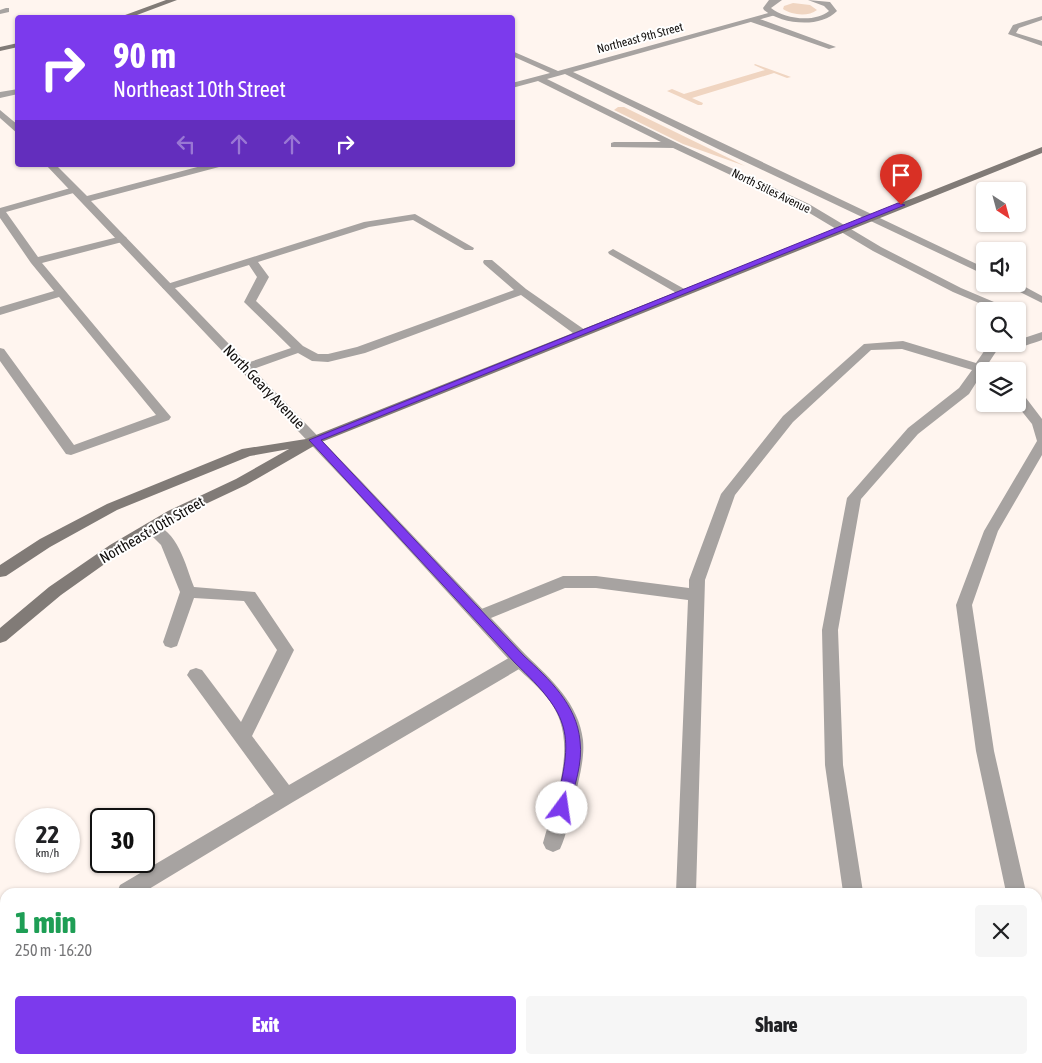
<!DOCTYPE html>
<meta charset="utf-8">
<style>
body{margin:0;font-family:"Asap Condensed",sans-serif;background:#f6f6f6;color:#202124;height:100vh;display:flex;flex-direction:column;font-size:19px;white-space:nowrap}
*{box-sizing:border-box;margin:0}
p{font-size:16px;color:#757577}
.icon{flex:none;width:28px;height:28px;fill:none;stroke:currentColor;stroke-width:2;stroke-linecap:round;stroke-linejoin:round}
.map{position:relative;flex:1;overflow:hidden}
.side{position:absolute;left:0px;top:888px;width:1042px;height:176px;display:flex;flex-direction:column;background:#fff;border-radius:15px 15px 0 0;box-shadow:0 1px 4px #0004}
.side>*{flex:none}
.banner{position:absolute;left:15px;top:15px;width:500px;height:152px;border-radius:5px;box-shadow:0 1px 4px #0004;background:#7c3aed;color:#fff;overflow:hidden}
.needle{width:32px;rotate:144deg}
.fabs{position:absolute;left:976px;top:182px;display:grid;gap:10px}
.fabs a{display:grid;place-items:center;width:50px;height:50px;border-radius:5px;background:#fff;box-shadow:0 1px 4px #0004;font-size:25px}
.speed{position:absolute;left:15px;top:808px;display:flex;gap:10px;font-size:25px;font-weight:700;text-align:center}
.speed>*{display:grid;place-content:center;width:65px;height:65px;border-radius:50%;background:#fff;box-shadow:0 1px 4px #0004;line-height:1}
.speed small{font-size:12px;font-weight:400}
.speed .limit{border:2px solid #111;border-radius:8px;background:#fff;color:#111}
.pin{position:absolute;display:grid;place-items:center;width:42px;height:42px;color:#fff;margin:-51px -21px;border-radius:50% 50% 50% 0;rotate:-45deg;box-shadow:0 0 5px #0007}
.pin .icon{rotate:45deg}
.me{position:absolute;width:55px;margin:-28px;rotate:14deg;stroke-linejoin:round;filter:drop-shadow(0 0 4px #0008)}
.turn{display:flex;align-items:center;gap:18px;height:105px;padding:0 15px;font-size:22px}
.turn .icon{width:65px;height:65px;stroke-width:2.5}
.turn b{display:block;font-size:35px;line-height:42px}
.lanes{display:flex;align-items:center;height:48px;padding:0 15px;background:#0003;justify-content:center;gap:25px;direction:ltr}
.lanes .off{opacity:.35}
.round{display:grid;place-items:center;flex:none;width:52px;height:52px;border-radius:5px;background:#f6f6f6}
.head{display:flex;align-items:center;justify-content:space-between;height:85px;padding:0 15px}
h1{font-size:30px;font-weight:800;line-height:38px;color:#1e9e55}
.action{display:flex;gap:10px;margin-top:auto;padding:10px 15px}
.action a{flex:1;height:58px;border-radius:5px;background:#7c3aed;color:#fff;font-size:20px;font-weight:800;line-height:58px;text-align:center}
.action a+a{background:#f6f6f6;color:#202124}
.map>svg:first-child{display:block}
.green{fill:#f0d5c1}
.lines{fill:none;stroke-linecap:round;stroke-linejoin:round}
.service{fill:#a7a3a1;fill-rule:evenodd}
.minor{fill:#a7a3a1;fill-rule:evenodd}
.secondary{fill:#817b77;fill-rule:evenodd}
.route{fill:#7c3aed;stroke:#51269a}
.labels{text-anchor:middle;stroke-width:4;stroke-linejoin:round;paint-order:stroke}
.far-street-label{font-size:12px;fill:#120f0d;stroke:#fff}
.street-label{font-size:15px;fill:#120f0d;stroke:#fff}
</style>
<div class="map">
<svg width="1042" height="1063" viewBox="0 0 1042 1063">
<rect width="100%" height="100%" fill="#fff5ef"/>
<path class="green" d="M 793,3 L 810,5 L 817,10 C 808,17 792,15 783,9 L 784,6 Z
M 755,64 L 791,77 L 787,78 L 774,73 L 692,98 L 703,103 L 702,105 L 698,105 L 667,91 L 672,89 L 684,94 L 765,70 L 754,65 Z
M 618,107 L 624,107 L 745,166 L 683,144 L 614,110 Z"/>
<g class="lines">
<path class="service" d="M 769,0 L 782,0 L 771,8 C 784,19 815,23 829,11 L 824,6 L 808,0 L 830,2 L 837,11 C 820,29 781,24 764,10 L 763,8 Z
M 6,8 L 9,8 L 9,12 L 0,14 L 0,10 Z
M 1042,16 L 1042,20 L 1019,28 L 1016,33 L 1042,41 L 1042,46 L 1008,34 L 1013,25 Z
M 751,18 L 757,18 L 836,47 L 829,49 L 751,22 Z
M 18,89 L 18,94 L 0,98 L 0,92 Z
M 614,142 L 674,142 L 679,145 L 674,148 L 611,147 L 611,143 Z
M 74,187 L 79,190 L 77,192 L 6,212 L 38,257 L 122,236 L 126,237 L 127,239 L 126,241 L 42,263 L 171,417 L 169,420 L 71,455 L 66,454 L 0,361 L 0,348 L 4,349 L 74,445 L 156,415 L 59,297 L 0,315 L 0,307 L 54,291 L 31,263 L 0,218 L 0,208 Z
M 415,214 L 474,248 L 473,250 L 465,250 L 413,220 L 369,227 L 258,262 L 269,277 L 256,301 L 303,346 L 318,354 L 328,354 L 357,347 L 514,290 L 484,264 L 483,262 L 484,260 L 492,260 L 526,289 L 585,330 L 587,333 L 585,336 L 577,336 L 521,295 L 365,353 L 328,362 L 312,361 L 298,353 L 245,372 L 241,371 L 239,368 L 241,365 L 291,348 L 244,302 L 257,277 L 249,265 L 172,289 L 164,289 L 162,287 L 164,285 L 364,222 Z
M 613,249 L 688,291 L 690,293 L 684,296 L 680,295 L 609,254 L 608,252 Z
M 903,341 L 976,363 L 989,344 L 1001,344 L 986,367 L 991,371 L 985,371 L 985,376 L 981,375 L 969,394 L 918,434 L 861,499 L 838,630 L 843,765 L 863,892 L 843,892 L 825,765 L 822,630 L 847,498 L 908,428 L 959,388 L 972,370 L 902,349 L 871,350 L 793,422 L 735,495 L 705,580 L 696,892 L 676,892 L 688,600 L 596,588 L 565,588 L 486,620 L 480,622 L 474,620 L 472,616 L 474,612 L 563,576 L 596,576 L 689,588 L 689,580 L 721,494 L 783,416 L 864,344 Z
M 1018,393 L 1023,394 L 1042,419 L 1042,455 L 998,531 L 972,605 L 994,751 L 1026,892 L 1006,892 L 976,751 L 956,605 L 984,531 L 1037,441 L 1032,424 L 1016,404 Z
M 151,523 C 178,530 185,564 194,587 L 255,592 L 294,650 L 252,736 L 289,785 L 514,655 L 520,654 L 526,655 L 528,660 L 526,665 L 293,802 L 144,892 L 117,892 L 120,885 L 274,794 L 187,675 L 190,670 L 196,668 L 202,670 L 241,722 L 277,650 L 244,601 L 194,598 L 177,646 L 171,648 L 165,646 L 163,642 L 180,592 L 161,545 L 144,528 L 146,524 Z
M 5,956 L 5,977 L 0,979 L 0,958 Z
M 1038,1011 L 1042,1013 L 1042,1063 L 1033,1059 L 1038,1059 Z
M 664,1059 L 686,1059 L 686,1063 L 664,1063 Z
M 859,1059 L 881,1059 L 882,1063 L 860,1063 Z"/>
<path class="minor" d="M 772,12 L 779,14 L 573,72 L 985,268 L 985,275 L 718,149 L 565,74 L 547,79 L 677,143 L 809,204 L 881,247 L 961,288 L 994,302 L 1002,311 L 990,311 L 986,306 L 953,292 L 873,251 L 801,208 L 671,147 L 538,81 L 512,88 L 512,83 L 550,73 L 512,56 L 512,51 L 558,71 Z
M 0,110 L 18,125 L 18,134 L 0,118 Z
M 46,165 L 56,165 L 87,196 L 205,165 L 221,165 L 219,167 L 91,201 L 363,483 L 526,655 C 551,679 579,704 583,740 C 585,760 578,782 574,801 C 569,817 567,834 560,849 L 553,852 L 546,849 L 543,843 C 553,806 573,760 560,721 C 553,698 531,681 514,665 L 353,489 Z
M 1018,283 L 1042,296 L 1042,303 L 1004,284 Z
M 1042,332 L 1042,340 C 1028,345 1001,355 989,344 L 1018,344 L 1018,340 Z"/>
<path class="secondary" d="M 166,0 L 177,0 L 129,18 L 117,18 Z
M 18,43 L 18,47 L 0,51 L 0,47 Z
M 1042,147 L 1042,153 L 319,443 L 246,485 L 178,517 L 120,553 L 61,595 L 6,641 L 0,643 L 0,628 L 49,587 L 110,545 L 168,511 L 236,479 L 289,449 L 250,456 L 117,510 L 50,547 L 6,576 L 0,577 L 0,565 L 40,539 L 107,504 L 242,449 L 306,439 Z"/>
</g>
<path class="route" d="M 898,203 L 905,205 L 321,440 L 524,656 C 549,679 577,705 580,741 C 583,763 574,787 569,808 L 567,813 L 562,815 L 557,813 L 555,808 C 574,734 572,717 515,663 L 309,440 Z"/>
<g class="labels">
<g class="far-street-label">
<text transform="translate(640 38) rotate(-15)" y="4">Northeast 9th Street</text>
<text transform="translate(771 191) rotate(26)" y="4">North Stiles Avenue</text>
</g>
<g class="street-label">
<text transform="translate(264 387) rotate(46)" y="5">North Geary Avenue</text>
<text transform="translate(152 530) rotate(-30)" y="5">Northeast 10th Street</text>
</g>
</g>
</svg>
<div class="fabs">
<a><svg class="needle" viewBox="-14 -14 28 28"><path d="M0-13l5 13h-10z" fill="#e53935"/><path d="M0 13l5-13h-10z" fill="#757577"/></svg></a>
<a><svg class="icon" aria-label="sound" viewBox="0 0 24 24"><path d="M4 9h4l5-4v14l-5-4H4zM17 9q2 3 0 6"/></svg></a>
<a><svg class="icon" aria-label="search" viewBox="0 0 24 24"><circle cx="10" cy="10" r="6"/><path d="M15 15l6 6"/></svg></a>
<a><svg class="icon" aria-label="layers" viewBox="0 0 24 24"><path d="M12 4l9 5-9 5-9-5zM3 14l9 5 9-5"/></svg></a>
</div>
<div class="speed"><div>22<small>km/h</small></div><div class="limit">30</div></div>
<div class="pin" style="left:901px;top:205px;background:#d93025"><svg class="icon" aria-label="arrive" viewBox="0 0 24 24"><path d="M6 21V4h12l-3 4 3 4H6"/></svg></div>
<svg class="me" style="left:562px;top:808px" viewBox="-20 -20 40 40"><circle r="19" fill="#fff"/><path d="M0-13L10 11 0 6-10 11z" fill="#7c3aed"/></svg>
<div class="banner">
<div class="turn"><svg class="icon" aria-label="right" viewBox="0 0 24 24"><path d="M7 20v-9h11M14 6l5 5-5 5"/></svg><div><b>90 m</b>Northeast 10th Street</div></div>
<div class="lanes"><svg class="icon off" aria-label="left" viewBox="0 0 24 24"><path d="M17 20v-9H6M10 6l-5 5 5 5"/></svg><svg class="icon off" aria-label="ahead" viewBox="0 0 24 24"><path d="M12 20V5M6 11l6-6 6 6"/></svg><svg class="icon off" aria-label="ahead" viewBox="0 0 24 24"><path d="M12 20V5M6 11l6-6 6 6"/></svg><svg class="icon" aria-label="right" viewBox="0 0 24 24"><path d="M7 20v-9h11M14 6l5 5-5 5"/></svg></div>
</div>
<section class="side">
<div class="head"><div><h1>1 min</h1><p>250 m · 16:20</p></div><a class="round"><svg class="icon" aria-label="close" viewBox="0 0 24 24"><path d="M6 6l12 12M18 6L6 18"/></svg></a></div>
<div class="action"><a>Exit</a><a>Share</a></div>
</section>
</div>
